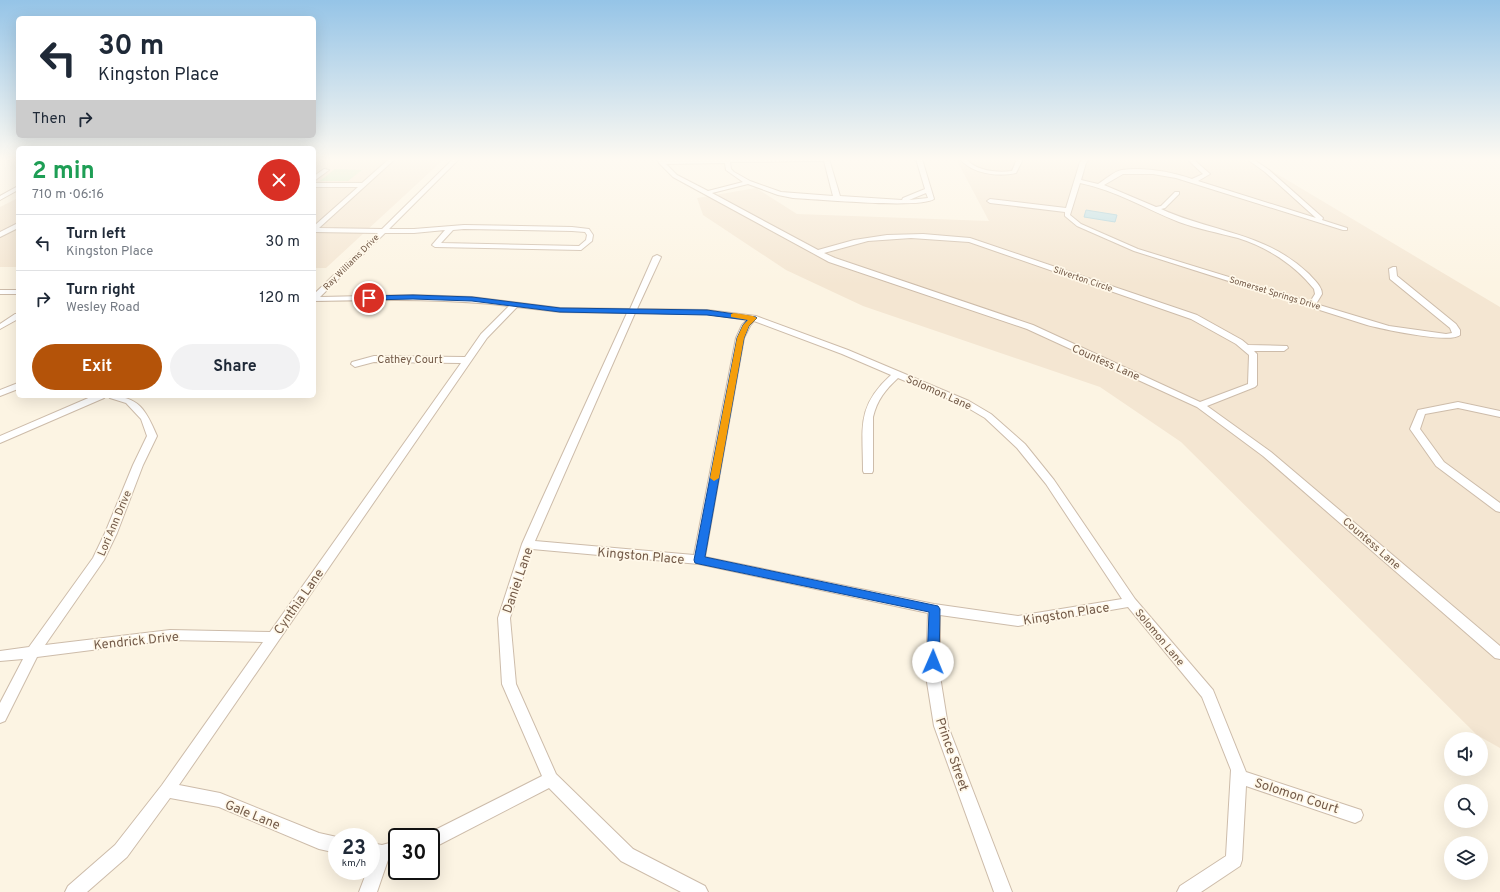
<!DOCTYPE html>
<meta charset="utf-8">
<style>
body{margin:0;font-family:Overpass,sans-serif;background:#f2f2f3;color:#1f2937;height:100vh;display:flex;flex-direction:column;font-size:15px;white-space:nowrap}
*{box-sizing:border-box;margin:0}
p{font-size:13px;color:#747a83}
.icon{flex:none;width:22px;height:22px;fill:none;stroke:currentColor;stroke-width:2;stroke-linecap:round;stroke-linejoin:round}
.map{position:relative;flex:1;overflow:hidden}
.details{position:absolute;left:16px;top:146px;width:300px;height:252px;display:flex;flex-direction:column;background:#fff;border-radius:6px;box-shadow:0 4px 16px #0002}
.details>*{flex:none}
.top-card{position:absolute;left:16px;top:16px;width:300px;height:122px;border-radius:6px;box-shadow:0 4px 16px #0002;background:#fff;color:#1f2937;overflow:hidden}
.buttons{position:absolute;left:1444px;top:732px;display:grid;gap:8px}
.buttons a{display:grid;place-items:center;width:44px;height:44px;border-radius:50%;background:#fff;box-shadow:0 4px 16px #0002;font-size:20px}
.speed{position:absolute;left:328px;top:828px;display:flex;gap:8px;font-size:20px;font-weight:700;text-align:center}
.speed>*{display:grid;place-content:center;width:52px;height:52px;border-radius:50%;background:#fff;box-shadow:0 4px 16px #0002;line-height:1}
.speed small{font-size:10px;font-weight:400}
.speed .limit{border:2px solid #111;border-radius:6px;background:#fff;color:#111}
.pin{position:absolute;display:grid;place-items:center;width:34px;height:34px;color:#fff;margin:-17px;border:2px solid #fff;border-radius:50%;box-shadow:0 1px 4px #0007}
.me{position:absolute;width:44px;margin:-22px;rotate:1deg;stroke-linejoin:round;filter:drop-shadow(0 0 3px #0008)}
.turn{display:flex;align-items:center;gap:14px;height:84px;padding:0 16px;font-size:18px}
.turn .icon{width:52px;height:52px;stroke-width:2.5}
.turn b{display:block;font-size:28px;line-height:34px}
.then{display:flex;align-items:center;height:38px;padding:0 16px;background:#0003;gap:8px;font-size:15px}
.round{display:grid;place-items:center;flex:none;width:42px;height:42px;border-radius:21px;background:#f2f2f3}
.overview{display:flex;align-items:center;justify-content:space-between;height:68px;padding:0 16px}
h1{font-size:24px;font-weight:700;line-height:30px;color:#1e9e55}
.primary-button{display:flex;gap:8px;margin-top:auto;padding:8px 16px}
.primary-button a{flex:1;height:46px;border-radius:24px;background:#b45309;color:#fff;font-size:16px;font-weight:700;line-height:46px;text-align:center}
.primary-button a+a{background:#f2f2f3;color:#1f2937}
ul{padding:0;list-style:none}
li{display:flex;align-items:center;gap:12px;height:56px;padding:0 16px;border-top:1px solid #e0e1e3}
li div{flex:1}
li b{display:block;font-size:15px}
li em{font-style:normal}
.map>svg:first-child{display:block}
.residential{fill:#f4e6d2}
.green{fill:#d0e9c2}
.water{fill:#b8dce5;stroke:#9ecbd7}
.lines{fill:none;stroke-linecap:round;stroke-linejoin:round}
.street-casing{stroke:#cdbcaa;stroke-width:2}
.street{fill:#fff;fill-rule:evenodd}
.route{fill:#1a73e8;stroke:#114b97}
.slow{fill:#f59e0b}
.labels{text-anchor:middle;stroke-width:3.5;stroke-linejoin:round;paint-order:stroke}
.far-street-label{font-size:9px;fill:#745b49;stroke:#fff8e9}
.street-label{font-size:11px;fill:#745b49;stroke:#fff8e9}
.near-street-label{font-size:13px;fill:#745b49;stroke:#fff8e9}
</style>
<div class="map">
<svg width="1500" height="892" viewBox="0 0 1500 892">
<rect width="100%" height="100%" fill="#fcf4e3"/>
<path class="residential" d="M 314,159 L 444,159 L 326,268 L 314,268 Z
M 956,159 L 1252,159 L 1500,307 L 1500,748 L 1477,735 L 1181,442 L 1100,387 L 863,306 L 786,270 L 703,215 L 697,198 L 756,188 L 797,214 L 989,221 Z
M 18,198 L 18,267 L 0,267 L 0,207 Z"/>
<path class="green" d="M 335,169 L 362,170 L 348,181 L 320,181 Z"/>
<path class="water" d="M 1086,210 L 1117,215 L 1115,222 L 1084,217 Z"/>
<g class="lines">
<defs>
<path id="street" d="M 389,159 L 395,159 L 319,228 L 382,229 L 453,159 L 459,159 L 389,229 L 414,229 L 464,225 L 572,227 L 589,229 L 593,235 L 592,241 L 581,250 L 435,247 L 432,245 L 445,230 L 414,233 L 385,233 L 320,297 L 413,295 L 472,297 L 560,308 L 630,309 L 653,257 L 657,255 L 661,257 L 637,309 L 707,310 L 756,316 L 848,350 L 969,401 L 991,414 L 1025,444 L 1054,480 L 1135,599 L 1213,690 L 1246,772 L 1361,810 L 1363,815 L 1361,820 L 1355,823 L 1246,786 L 1242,860 L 1240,866 L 1201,892 L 1177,892 L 1180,886 L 1226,856 L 1231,770 L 1202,697 L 1128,607 L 1018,626 L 940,615 L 940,676 L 948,726 L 1012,892 L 994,892 L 934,726 L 926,676 L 928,613 L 699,564 L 532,549 L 510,618 L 516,684 L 556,774 L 633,849 L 705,886 L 708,892 L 681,892 L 621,861 L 549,788 L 431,849 L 431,837 L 425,837 L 425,835 L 542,776 L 502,684 L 498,618 L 522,544 L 538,508 L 627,313 L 560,312 L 517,307 L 487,338 L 179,785 L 220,793 L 319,833 L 337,837 L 337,853 L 319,849 L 219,807 L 170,798 L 127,857 L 87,892 L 65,892 L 68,886 L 115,845 L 162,785 L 263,642 L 170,640 L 37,657 L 5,721 L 0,723 L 0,703 L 23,659 L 0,661 L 0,651 L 29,647 L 93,558 L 105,533 L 133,465 L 147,436 L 141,419 L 126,403 L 110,398 L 108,396 C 139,396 146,410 157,436 L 143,465 L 117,533 L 104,560 L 45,645 L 170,630 L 270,632 L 461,363 L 374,362 L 355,367 L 351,364 L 352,362 L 374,356 L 465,357 L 481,334 L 509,306 C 444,298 379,300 314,301 L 314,294 L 378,233 L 314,232 L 314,226 L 358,187 L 314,187 L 314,183 L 362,183 ZM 464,229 L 572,231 L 585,232 L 587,235 L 586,240 L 579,246 L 441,243 L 453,230 ZM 635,313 L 707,314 L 747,320 L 742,325 L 736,338 L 694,555 L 535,541 ZM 754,321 L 842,354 L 891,375 C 856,407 863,427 863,471 L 864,473 L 872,473 L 873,471 L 873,417 C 877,400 886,389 898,378 L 963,405 L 985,418 L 1017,448 L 1046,484 L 1122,599 L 1018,616 L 934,604 L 705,557 L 744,338 L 750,326 Z
M 657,159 L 663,159 L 663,160 L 829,159 L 840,196 L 902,200 L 903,198 L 925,189 L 916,159 L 922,159 L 934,199 C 920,209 817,199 793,198 L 778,195 L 748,184 L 712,193 L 818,250 L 854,240 L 887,235 L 923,234 L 970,238 L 1197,315 L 1242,340 L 1248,345 L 1287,346 L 1288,348 L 1284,351 L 1254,351 L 1257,354 L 1257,385 L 1255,387 L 1207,406 L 1271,452 L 1500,646 L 1500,659 L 1495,658 L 1263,456 L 1197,407 L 1027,329 L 829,262 L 673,177 L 659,163 ZM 824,161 L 833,196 L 781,192 L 750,181 L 734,172 L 731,169 L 730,162 ZM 725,163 L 726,170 L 743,182 L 708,191 L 677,175 L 666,164 ZM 926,193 L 928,198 L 909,200 ZM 911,238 L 969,242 L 1191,319 L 1236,344 L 1249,355 L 1248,384 L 1200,402 L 1033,325 L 835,258 L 824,253 L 868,241 Z
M 960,159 L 966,159 C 976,171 997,173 1012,171 L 1017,159 L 1023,159 L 1016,173 C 998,177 972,174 960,159 Z
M 1083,159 L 1089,159 L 1086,163 L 1081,180 L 1098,184 C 1105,180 1114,171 1122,170 C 1145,167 1171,172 1192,179 L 1203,174 L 1187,159 L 1193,159 L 1210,174 L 1198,181 L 1316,218 L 1265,172 L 1247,159 L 1253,159 L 1269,170 L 1322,217 L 1323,218 L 1322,220 L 1347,228 L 1347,230 L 1343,230 L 1176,178 L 1153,174 L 1123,174 L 1104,185 L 1156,207 L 1161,206 L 1175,192 L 1179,192 L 1179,194 L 1165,208 L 1161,209 C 1214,233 1265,232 1309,274 C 1314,280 1322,286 1322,294 L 1316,304 L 1389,326 L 1446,334 L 1452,333 L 1450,328 L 1390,279 L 1389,269 L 1393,267 L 1396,267 L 1397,276 L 1456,324 L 1460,330 L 1460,335 C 1450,344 1382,329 1367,325 L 1134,251 L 1077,226 L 1065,216 L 1065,212 L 990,203 L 987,201 L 990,199 L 1066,208 L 1080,162 ZM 1080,183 C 1115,190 1146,209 1179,222 C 1198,229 1219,233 1238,238 C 1267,247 1295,265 1314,289 L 1315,294 L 1310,302 L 1138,249 L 1081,224 L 1070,215 Z
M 324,169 L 329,170 L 314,181 L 314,176 Z
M 18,186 L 18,190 L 0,200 L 0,196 Z
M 18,223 L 18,228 L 0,237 L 0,232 Z
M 0,290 L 18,290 L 18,294 L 0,294 Z
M 15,314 L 18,314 L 18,319 L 0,329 L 0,324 Z
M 18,383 L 18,389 L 0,396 L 0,390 Z
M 93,396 L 106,396 L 104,398 L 0,443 L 0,436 Z
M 1458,402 L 1500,411 L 1500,417 L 1458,408 L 1425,414 L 1420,429 L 1444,462 L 1500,503 L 1500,512 L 1496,511 L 1436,466 L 1410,429 L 1418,410 Z
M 397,841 L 397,857 L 388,860 L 377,892 L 359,892 L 367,871 L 371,871 L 371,843 L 382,845 Z"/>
</defs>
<use href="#street" class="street-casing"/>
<use href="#street" class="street"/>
</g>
<linearGradient id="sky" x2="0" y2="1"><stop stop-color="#95c4e7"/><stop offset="0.56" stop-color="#fefaf2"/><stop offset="1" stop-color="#fefaf2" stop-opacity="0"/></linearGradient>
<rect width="1500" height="284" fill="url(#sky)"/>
<path class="route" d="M 413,295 L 472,297 L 560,308 L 707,310 L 756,317 L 757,318 L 749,326 L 744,338 L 705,557 L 938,606 L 940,609 L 939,662 L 938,666 L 933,667 L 929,666 L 927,662 L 929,612 L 699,564 L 695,563 L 694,560 L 737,338 L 743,325 L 747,320 L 707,315 L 560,312 L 472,301 L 413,299 L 369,300 L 365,298 L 369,296 Z"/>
<path class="slow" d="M 734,313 L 753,316 L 757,318 L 749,326 L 744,338 L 719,478 L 714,481 L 710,478 L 737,338 L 743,325 L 748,320 L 731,317 L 731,314 Z"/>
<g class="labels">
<g class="far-street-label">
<text transform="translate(351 262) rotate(-45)" y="3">Ray Williams Drive</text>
<text transform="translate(1083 279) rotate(19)" y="3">Silverton Circle</text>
<text transform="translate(1275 293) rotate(17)" y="3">Somerset Springs Drive</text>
</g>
<g class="street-label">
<text x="410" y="363">Cathey Court</text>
<text transform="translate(1106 362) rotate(24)" y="4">Countess Lane</text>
<text transform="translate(939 392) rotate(24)" y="4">Solomon Lane</text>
<text transform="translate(114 523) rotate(-67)" y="4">Lori Ann Drive</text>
<text transform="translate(1372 543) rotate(41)" y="4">Countess Lane</text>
<text transform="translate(1160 637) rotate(50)" y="4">Solomon Lane</text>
</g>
<g class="near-street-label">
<text transform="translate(641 555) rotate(5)" y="5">Kingston Place</text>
<text transform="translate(517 580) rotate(-71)" y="5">Daniel Lane</text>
<text transform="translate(298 601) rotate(-55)" y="5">Cynthia Lane</text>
<text transform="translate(1066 613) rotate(-9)" y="5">Kingston Place</text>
<text transform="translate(136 640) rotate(-6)" y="5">Kendrick Drive</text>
<text transform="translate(953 754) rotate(71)" y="5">Prince Street</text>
<text transform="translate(1297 795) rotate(18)" y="5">Solomon Court</text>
<text transform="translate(253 814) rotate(22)" y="5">Gale Lane</text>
</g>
</g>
</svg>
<div class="buttons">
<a><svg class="icon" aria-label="sound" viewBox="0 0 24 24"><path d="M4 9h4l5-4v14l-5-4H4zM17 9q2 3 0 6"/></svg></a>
<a><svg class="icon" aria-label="search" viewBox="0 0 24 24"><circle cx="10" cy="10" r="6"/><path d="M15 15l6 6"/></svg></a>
<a><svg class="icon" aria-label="layers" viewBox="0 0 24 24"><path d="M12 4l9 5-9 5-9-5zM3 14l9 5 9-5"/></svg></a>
</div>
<div class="speed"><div>23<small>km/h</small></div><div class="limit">30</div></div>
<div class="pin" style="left:369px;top:298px;background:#d93025"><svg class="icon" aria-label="arrive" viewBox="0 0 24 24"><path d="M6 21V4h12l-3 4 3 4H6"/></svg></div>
<svg class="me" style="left:933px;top:662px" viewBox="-20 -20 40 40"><circle r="19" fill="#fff"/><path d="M0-13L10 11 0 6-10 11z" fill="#1a73e8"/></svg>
<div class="top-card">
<div class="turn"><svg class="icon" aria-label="left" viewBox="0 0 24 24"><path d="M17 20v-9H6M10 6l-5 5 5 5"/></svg><div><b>30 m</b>Kingston Place</div></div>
<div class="then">Then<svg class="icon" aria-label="right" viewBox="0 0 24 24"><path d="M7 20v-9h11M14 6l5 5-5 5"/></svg></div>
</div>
<section class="details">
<div class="overview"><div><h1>2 min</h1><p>710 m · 06:16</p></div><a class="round" style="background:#d93025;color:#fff"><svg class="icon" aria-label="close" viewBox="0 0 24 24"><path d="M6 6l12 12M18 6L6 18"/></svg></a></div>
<ul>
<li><svg class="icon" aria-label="left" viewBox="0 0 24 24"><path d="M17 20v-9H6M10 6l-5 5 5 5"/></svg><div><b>Turn left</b><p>Kingston Place</p></div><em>30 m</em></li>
<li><svg class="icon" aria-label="right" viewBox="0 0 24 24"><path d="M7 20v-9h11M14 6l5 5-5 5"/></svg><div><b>Turn right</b><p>Wesley Road</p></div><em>120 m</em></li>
</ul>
<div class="primary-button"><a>Exit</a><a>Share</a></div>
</section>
</div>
